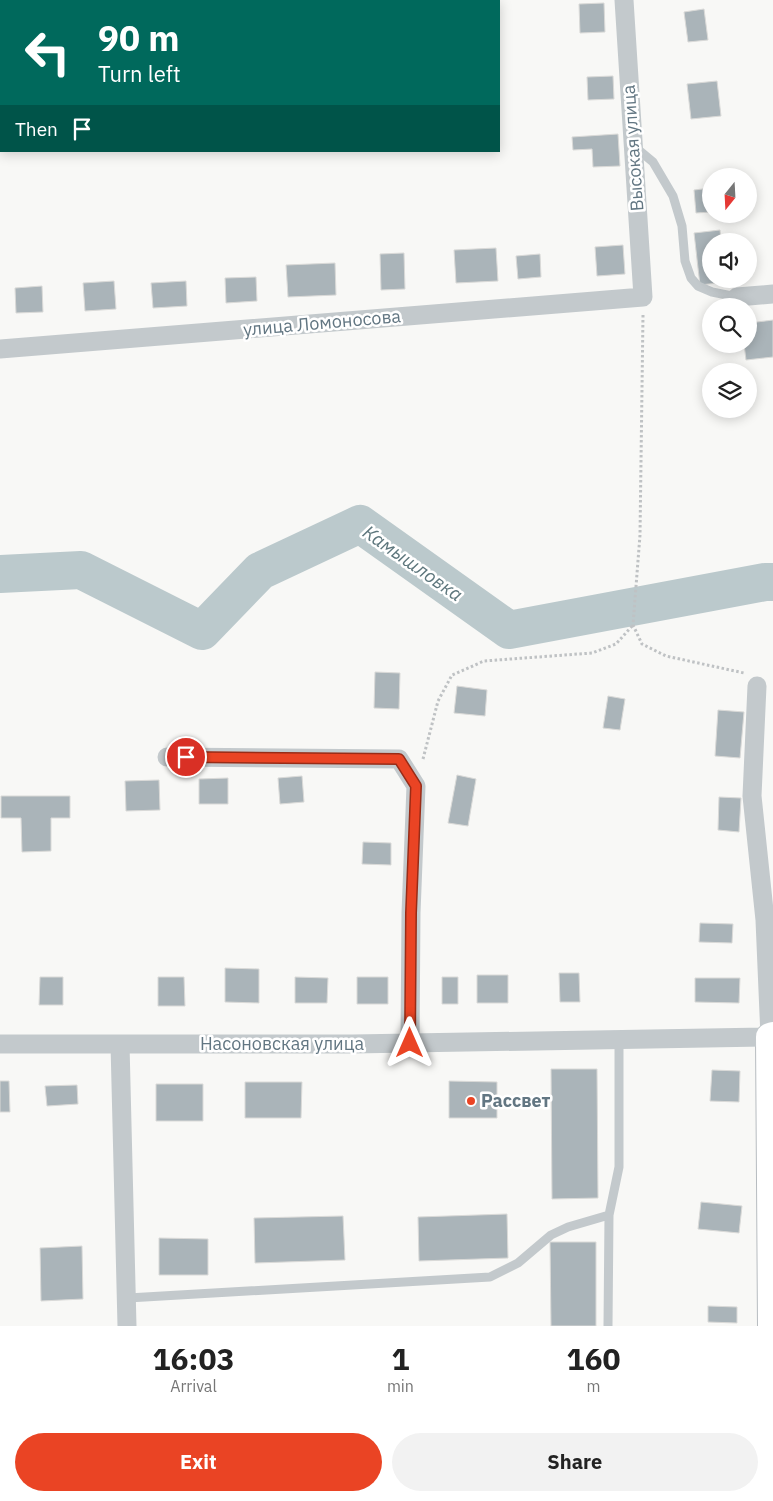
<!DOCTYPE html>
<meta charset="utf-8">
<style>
body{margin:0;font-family:"IBM Plex Sans",sans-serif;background:#f2f2f2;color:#222;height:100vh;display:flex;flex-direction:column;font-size:19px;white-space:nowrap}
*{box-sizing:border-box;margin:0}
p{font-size:16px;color:#767676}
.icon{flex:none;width:28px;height:28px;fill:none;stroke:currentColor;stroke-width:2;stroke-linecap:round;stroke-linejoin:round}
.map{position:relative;height:1326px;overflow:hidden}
.panel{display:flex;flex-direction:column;background:#fff;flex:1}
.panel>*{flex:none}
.banner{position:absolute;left:0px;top:0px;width:500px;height:152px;box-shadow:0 2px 12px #0003;background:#00695c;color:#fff;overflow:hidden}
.needle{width:32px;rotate:198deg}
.tools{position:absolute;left:702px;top:168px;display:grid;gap:10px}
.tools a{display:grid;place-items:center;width:55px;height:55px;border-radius:50%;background:#fff;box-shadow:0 2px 12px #0003;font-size:25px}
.pin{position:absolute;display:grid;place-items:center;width:42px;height:42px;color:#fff;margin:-21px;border:2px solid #fff;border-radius:50%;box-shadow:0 1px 5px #0007}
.me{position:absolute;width:55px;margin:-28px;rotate:0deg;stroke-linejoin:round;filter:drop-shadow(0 0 4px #0008)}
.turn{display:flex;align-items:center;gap:18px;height:105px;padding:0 15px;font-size:22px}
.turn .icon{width:65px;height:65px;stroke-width:2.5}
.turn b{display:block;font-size:35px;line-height:42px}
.then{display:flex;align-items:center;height:48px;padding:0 15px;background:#0003;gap:10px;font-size:19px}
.eta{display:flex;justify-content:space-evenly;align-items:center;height:85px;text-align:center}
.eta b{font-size:30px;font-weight:800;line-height:35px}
.action{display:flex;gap:10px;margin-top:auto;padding:10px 15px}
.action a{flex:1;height:58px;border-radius:30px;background:#ea4424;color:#fff;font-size:20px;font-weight:800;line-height:58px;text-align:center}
.action a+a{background:#f2f2f2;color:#222}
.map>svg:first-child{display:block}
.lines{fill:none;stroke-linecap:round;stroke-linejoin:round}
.river{stroke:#bbc9cc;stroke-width:38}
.building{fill:#aab4b9;stroke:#dadad8}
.primary-casing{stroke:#b7bcc0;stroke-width:30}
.path{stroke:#bfc2c4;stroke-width:3;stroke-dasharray:2.5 2.5;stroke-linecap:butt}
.lane{stroke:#c3c9cc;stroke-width:9}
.street{stroke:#c3c9cc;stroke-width:19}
.primary{stroke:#fff;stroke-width:28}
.route-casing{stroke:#982c17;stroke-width:12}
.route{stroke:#ea4424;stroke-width:9}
.poi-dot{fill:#ea4424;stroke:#fff;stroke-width:2}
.labels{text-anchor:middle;stroke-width:5;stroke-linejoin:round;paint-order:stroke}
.street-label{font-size:18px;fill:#627682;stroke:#fff}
.poi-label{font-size:18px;font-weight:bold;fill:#627682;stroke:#fff;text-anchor:start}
.water-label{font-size:19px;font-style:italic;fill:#5d767c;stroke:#fff}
</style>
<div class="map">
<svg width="773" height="1326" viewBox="0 0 773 1326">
<rect width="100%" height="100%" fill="#f8f8f6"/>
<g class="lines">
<path class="river" d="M 0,574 L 81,570 L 202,631 L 260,571 L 360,524 L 509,630 L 765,582 L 773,582"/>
</g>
<path class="building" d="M 604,3 L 605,32 L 580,33 L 579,4 Z
M 704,9 L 708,40 L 688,42 L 684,12 Z
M 613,76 L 614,99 L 588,100 L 587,77 Z
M 717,81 L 721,116 L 691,119 L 687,84 Z
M 618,134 L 620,166 L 593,167 L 592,149 L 573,150 L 572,137 Z
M 711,188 L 711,212 L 696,213 L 694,190 Z
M 720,230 L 721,241 L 711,241 L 711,279 L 725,279 L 726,282 L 700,285 L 694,233 Z
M 623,245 L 625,274 L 597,276 L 595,247 Z
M 496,248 L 498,281 L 456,283 L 454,250 Z
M 404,253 L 405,289 L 381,290 L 380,254 Z
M 540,254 L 541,277 L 518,279 L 516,256 Z
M 335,263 L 336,295 L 288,297 L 286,265 Z
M 256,277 L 257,301 L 226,303 L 225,278 Z
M 114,281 L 116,309 L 85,311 L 83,283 Z
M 186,281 L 187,306 L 153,308 L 151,283 Z
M 42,286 L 43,312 L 16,313 L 15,288 Z
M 773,320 L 773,357 L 746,360 L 744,344 L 749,344 L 749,323 Z
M 375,672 L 400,673 L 399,709 L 374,708 Z
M 457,686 L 487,690 L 485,716 L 454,713 Z
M 608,696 L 625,699 L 620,730 L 603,728 Z
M 718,710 L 744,712 L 740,758 L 715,756 Z
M 457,775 L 476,779 L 468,826 L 448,823 Z
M 302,776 L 304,802 L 280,804 L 278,778 Z
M 228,778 L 228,804 L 199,804 L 199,779 Z
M 159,780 L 160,810 L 126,811 L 125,781 Z
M 1,796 L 70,796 L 70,818 L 51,818 L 51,851 L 22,852 L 21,818 L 1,818 Z
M 719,797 L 741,798 L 739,832 L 718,830 Z
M 363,842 L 391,843 L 391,865 L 362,864 Z
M 700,923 L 733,924 L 732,943 L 699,942 Z
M 225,968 L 259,969 L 259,1003 L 225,1002 Z
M 559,973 L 579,973 L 580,1002 L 560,1002 Z
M 477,975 L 508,975 L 508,1003 L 477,1003 Z
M 40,977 L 63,977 L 63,1005 L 39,1005 Z
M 158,977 L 184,977 L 185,1006 L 158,1006 Z
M 295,977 L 328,978 L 327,1003 L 295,1003 Z
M 357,977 L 388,977 L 388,1004 L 357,1004 Z
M 442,977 L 458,977 L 458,1004 L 442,1004 Z
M 695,978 L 740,978 L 739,1003 L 695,1002 Z
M 551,1069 L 597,1069 L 598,1198 L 552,1199 Z
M 712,1070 L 740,1071 L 739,1102 L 710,1101 Z
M 0,1081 L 9,1081 L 10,1112 L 0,1112 Z
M 449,1081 L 497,1082 L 497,1118 L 449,1118 Z
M 245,1082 L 302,1082 L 301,1118 L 245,1118 Z
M 156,1084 L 203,1084 L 203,1121 L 156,1121 Z
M 77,1085 L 78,1104 L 47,1106 L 45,1086 Z
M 701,1202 L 742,1206 L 739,1233 L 698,1229 Z
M 507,1214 L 508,1258 L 419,1261 L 418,1217 Z
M 343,1216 L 345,1260 L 255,1263 L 254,1218 Z
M 159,1238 L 208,1239 L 208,1275 L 159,1275 Z
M 550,1242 L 596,1242 L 596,1326 L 551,1326 Z
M 82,1246 L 83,1299 L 41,1301 L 40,1248 Z
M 708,1306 L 737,1307 L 737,1323 L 708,1322 Z"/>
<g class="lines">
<defs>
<path id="primary" d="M 772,1326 L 770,1037 L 773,1036"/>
</defs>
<use href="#primary" class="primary-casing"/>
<path class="path" d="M 643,315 L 640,535 L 633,625 L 642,644 L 666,656 L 744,673
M 423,759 L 438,701 L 452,675 L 484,661 L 592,653 L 616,644 L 633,625"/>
<path class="lane" d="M 635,147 L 653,162 L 673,196 L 682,226 L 685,261 L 691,278 L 698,286 L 712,292 L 737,297
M 128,1298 L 490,1277 L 518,1263 L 551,1235 L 568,1227 L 609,1215
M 608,1326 L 609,1215 L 619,1167 L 619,1040"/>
<path class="street" d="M 737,297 L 773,294
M 0,349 L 643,297 L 624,0
M 167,757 L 399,759 L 416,786 L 411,913 L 410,1043
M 0,1044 L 353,1044 L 770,1037 L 765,920 L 752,796 L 757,686
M 120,1044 L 127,1326"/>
<use href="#primary" class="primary"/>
</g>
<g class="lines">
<defs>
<path id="route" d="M 186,757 L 399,759 L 416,786 L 411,913 L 410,1043"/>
</defs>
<use href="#route" class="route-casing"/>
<use href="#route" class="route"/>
</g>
<circle class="poi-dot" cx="471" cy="1101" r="5"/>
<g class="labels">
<g class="street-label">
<text transform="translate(633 148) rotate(-94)" y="6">Высокая улица</text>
<text transform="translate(322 323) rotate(-5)" y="6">улица Ломоносова</text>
<text x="282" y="1050">Насоновская улица</text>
</g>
<g class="poi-label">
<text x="481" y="1107">Рассвет</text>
</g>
<g class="water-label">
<text transform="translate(413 563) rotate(35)" y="7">Камышловка</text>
</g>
</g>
</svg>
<div class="tools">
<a><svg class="needle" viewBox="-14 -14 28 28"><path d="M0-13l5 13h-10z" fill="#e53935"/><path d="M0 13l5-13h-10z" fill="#767676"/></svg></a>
<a><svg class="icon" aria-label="sound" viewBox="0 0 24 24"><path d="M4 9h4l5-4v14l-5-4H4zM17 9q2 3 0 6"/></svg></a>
<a><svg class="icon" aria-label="search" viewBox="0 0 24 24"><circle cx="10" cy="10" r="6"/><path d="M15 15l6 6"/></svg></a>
<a><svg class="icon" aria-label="layers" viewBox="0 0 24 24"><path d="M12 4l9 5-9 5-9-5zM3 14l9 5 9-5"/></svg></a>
</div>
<div class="pin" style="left:186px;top:757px;background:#d93025"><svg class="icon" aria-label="arrive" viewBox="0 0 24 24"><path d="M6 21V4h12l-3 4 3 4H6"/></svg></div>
<svg class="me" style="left:410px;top:1043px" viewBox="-20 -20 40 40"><path d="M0-17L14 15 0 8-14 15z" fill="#ea4424" stroke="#fff" stroke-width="4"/></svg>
<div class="banner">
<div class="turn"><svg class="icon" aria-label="left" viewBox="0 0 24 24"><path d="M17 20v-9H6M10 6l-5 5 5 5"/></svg><div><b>90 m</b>Turn left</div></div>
<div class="then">Then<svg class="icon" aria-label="arrive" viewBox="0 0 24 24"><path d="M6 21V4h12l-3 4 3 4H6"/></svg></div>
</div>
</div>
<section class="panel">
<div class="eta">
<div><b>16:03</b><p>Arrival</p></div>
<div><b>1</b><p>min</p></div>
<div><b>160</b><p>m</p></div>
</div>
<div class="action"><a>Exit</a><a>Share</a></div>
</section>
